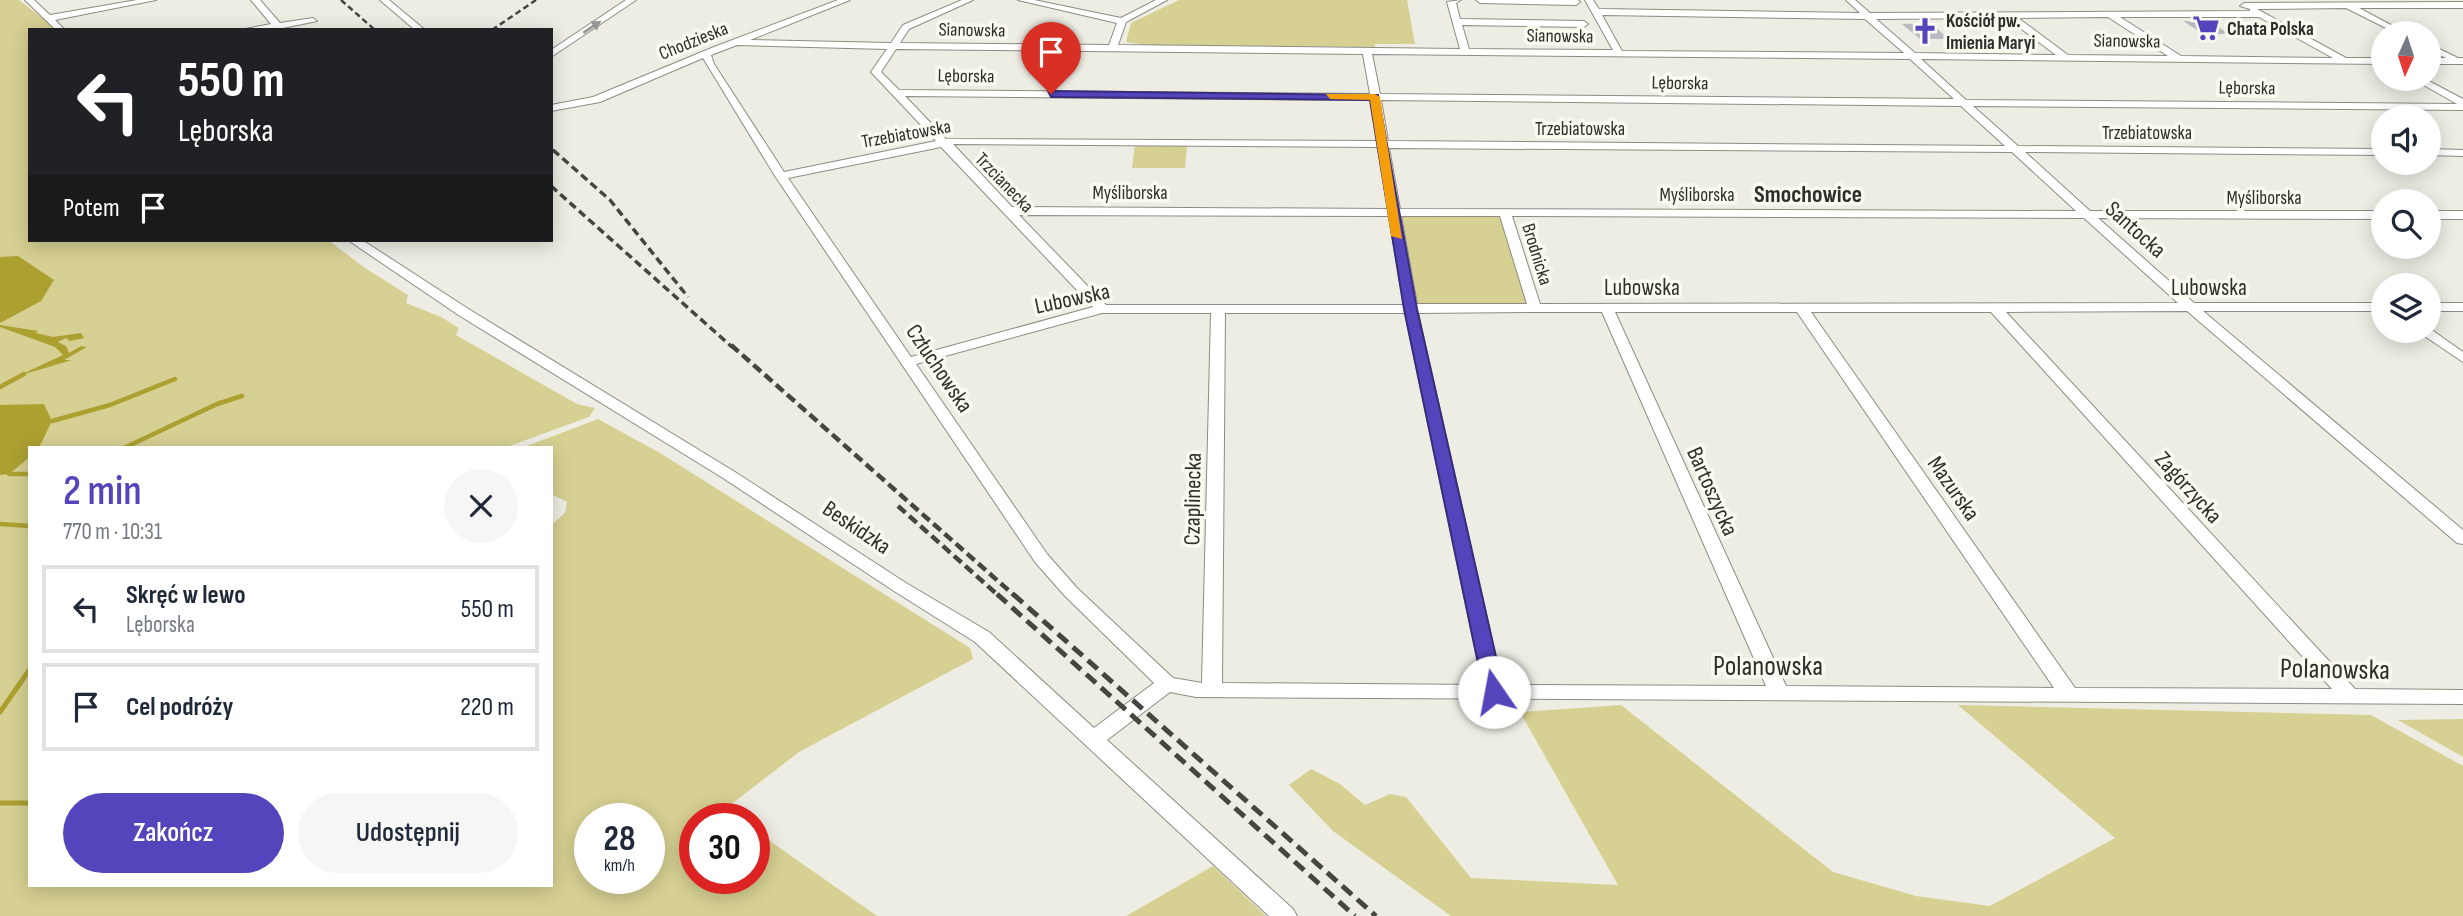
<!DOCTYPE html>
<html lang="pl">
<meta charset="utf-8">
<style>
body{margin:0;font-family:"Sofia Sans Condensed",sans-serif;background:#f6f6f7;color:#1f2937;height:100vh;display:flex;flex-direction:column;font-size:26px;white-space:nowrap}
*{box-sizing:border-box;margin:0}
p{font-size:23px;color:#747a83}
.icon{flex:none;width:38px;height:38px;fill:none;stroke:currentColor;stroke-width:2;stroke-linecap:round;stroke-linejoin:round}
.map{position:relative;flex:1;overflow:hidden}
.drawer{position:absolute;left:28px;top:446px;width:525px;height:441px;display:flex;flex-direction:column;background:#fff;border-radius:0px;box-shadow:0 4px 18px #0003}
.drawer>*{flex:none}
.top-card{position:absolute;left:28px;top:28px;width:525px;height:214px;border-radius:0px;box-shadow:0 4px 18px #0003;background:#202124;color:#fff;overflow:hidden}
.needle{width:46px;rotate:183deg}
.fabs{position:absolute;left:2371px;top:21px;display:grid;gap:14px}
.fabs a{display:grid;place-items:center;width:70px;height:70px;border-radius:50%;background:#fff;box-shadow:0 4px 18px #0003;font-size:35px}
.speed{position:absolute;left:574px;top:803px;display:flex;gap:14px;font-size:35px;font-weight:700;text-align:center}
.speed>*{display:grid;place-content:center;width:91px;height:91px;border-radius:50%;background:#fff;box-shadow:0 4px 18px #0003;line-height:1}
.speed small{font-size:18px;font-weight:400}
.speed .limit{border:10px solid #d22;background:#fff;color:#111}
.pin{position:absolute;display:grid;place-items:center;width:60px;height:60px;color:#fff;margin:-72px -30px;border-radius:50% 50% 50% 0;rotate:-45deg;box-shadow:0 0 7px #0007}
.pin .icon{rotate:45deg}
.me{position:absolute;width:77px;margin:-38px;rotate:348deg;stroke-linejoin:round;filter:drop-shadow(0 0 5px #0008)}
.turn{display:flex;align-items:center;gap:24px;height:147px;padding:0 35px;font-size:32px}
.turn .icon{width:91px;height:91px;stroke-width:2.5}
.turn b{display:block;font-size:49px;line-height:60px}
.then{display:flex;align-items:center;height:66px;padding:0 35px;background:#0003;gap:14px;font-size:26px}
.round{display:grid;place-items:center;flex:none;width:74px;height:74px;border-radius:37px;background:#f6f6f7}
.headline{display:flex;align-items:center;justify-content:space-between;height:119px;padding:0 35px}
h1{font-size:42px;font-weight:600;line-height:52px;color:#5445bd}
.cta{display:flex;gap:14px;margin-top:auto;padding:14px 35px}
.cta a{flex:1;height:80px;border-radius:42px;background:#5445bd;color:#fff;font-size:28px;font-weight:600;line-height:80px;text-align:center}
.cta a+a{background:#f6f6f7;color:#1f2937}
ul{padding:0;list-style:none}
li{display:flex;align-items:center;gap:21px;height:88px;margin:0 14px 10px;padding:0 21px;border:4px solid #e0e1e3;border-radius:0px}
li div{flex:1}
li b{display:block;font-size:26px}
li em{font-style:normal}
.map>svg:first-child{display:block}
.green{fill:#d6d092;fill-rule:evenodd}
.water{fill:#aca031}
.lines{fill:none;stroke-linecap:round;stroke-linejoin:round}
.stream-far1{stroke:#aca031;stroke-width:4.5}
.stream{stroke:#aca031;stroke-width:5}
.building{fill:#b9b9c2}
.street-casing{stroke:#8d8c83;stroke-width:2}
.street{fill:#fff;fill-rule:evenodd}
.rail-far3{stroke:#464641;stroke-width:2.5;stroke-dasharray:6 3.5;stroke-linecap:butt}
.rail-far2{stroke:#464641;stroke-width:3.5;stroke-dasharray:8 4.5;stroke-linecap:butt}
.rail-far1{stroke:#464641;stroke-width:4.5;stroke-dasharray:10 5;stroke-linecap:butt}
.rail{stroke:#464641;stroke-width:5;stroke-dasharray:13 7;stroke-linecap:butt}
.oneway{fill:#969694}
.route{fill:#5445bd;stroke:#372d7b;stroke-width:2}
.slow{fill:#f59e0b}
.labels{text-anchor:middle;stroke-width:7;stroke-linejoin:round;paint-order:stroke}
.far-poi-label{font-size:19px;font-weight:bold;fill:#2e2e2a;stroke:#fbfaf1;text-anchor:start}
.far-street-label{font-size:19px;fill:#2e2e2a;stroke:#fbfaf1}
.street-label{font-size:23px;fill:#2e2e2a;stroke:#fbfaf1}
.far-district-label{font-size:24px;font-weight:bold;fill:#2e2e2a;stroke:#fbfaf1}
.near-street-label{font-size:28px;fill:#2e2e2a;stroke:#fbfaf1}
</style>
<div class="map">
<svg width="2463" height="916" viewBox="0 0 2463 916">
<rect width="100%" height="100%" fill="#eeede4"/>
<path class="green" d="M 0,0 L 19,0 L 58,30 L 30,30 L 30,240 L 328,240 L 365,268 L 408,295 L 406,303 L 441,317 L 459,328 L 456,335 L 577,404 L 595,408 L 589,417 L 504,448 L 39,448 L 52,421 L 30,448 L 30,886 L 551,886 L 551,525 L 565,513 L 567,502 L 551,494 L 551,448 L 522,448 L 598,419 L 660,453 L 970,648 L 973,659 L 799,752 L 725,809 L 739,819 L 695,819 L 695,878 L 754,878 L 754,830 L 877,916 L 0,916 ZM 590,819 L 649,819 L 649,878 L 590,878 Z
M 1179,0 L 1407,0 L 1415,44 L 1375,44 L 1375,47 L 1146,45 L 1126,42 L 1131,23 Z
M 1135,145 L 1187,145 L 1185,168 L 1132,168 Z
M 1399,213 L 1498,215 L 1502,218 L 1527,304 L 1416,305 Z
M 1621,705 L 1833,872 L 1916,896 L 1990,906 L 2115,838 L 1958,705 L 2371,715 L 2463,766 L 2463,916 L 1451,916 L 1333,831 L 1289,785 L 1311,769 L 1340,784 L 1365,805 L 1390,794 L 1406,797 L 1471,878 L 1618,885 L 1520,712 Z
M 2463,719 L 2463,757 L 2398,720 Z
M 1213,866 L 1266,916 L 1126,916 Z"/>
<path class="water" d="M 18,256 L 54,280 L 41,301 L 0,323 L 0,257 Z
M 0,325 L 38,331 L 36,333 L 53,337 L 81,333 L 84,338 L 70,341 L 66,338 L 58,342 L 66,346 L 69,353 L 81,346 L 87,347 L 64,360 L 72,360 L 18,376 L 63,355 L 55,347 L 0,327 Z
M 44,404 L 52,421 L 39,448 L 30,448 L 30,457 L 9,474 L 0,475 L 0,405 Z"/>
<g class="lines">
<path class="stream-far1" d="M 0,387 L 24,374
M 52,421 L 110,405 L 175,379
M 124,448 L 217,404 L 242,396
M 9,474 L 30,474
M 0,524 L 30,526"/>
<path class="stream" d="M 0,712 L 30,669
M 0,803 L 30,803"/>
</g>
<path class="building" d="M 2183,21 L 2209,22 L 2230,34 L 2203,34 Z
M 1930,23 L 1949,39 L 1920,39 L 1902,24 Z"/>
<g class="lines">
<defs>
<path id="street" d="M 25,0 L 34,0 L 50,15 L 137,0 L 156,0 L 55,20 L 65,30 L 56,30 Z
M 251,0 L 260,0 L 280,23 L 313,18 L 317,21 L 278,29 L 240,30 L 271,24 Z
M 380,0 L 389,0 L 425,30 L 415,30 Z
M 626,0 L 636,0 L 551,57 L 551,50 Z
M 838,0 L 850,0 L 750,40 L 891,43 L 903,25 L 962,0 L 973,0 L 909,29 L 900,43 L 1109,45 L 1117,23 L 1018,0 L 1034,0 L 1121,18 L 1156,0 L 1167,0 L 1126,22 L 1118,45 L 1460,49 L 1447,2 L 1461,0 L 1456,3 L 1460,19 L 1584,21 L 1588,24 L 1584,27 L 1462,25 L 1469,49 L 1613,50 L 1585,0 L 1593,0 L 1599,9 L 1860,13 L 1846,0 L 1855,0 L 1870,13 L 2250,11 L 2250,9 L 2240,6 L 2244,3 L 2463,2 L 2463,8 L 2359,8 L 2406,33 L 2396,33 L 2346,8 L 2257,9 L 2346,58 L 2384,58 L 2384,64 L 1921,59 L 1966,100 L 2457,104 L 2413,79 L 2425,79 L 2463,99 L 2463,110 L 1973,106 L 2018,146 L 2384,149 L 2384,155 L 2025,152 L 2090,211 L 2384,211 L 2384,219 L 2098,218 L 2194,303 L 2384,303 L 2384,311 L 2203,311 L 2463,530 L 2463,544 L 2457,543 L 2187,311 L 2006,312 L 2355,689 L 2463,690 L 2463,704 L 1196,697 L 1170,692 L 1107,740 L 1293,909 L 1297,916 L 1269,916 L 975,642 L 894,591 L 723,478 L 460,316 L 348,240 L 362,240 L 470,310 L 735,472 L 906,583 L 989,632 L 1094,728 L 1154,683 L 1065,596 L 1035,562 L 775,176 L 703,58 L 600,102 L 551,111 L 551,105 L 593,97 L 714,47 ZM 1602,15 L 1865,19 L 1904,53 L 1622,51 ZM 2108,17 L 2168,56 L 2068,55 L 2018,18 ZM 2120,17 L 2259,17 L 2333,58 L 2181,56 ZM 2007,18 L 2056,55 L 1915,53 L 1876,19 ZM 737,45 L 887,49 L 871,72 L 936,141 L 784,172 L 714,64 L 711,55 ZM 896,49 L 1363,54 L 1370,94 L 899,90 L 881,72 ZM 1372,54 L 1910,59 L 1954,99 L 1380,94 ZM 905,96 L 1371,100 L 1377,141 L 946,139 ZM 1381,100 L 1961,106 L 2005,146 L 1388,141 ZM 953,144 L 1378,147 L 1388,209 L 1012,207 ZM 941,147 L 1093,307 L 911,357 L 788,178 ZM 1389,148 L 2012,152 L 2076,211 L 1400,209 ZM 1019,215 L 1389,216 L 1404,305 L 1106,305 ZM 1401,216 L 1500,216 L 1527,304 L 1417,304 ZM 1512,216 L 2084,218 L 2178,303 L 1540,304 ZM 1532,312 L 1602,312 L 1766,686 L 1502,685 L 1418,313 ZM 1615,312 L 1797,312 L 2054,688 L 1786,686 ZM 1811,312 L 1991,312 L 2332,689 L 2075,688 ZM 1102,313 L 1211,313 L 1202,683 L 1173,678 L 1077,588 L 1047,554 L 916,364 ZM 1225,313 L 1405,313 L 1483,685 L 1222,683 Z
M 1476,0 L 1578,0 L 1580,2 L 1576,5 L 1480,3 Z
M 2429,44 L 2458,58 L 2463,58 L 2463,64 L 2429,64 L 2429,58 L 2446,58 L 2429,50 Z
M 2429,149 L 2463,150 L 2463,156 L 2429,155 Z
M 2429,211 L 2463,211 L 2463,219 L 2429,219 Z
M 2429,303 L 2463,303 L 2463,311 L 2429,311 Z
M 2429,328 L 2463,352 L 2463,362 L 2417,331 L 2429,331 Z"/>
</defs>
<use href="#street" class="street-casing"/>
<use href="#street" class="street"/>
<path class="rail-far3" d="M 341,0 L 375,30
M 492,30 L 536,0
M 551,149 L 555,152"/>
<path class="rail-far2" d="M 553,150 L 610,200 L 688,297
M 551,186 L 732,347"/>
<path class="rail-far1" d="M 731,345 L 1015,596
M 898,506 L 999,596"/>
<path class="rail" d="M 997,594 L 1355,916
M 1013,594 L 1376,916"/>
</g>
<defs><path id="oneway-solid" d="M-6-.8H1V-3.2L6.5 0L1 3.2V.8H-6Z" transform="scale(1.75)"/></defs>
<use class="oneway" href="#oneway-solid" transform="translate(592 27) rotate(-34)"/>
<path class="route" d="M 1048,91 L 1378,95 L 1417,309 L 1504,692 L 1501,697 L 1487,697 L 1484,692 L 1404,309 L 1370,100 L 1051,97 Z"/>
<path class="slow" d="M 1326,94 L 1375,94 L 1380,97 L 1402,239 L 1391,236 L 1370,100 L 1330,99 Z"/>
<defs>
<symbol id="supermarket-bare" viewBox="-9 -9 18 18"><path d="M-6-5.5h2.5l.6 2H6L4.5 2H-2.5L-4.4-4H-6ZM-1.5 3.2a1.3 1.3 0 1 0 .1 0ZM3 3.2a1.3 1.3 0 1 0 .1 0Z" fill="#5445bd" stroke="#fbfaf1" stroke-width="2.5" paint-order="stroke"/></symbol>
<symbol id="church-bare" viewBox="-9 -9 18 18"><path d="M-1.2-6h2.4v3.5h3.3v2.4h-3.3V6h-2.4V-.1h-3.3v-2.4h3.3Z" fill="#5445bd" stroke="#fbfaf1" stroke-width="2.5" paint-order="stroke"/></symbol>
</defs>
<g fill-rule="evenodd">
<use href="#supermarket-bare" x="2187" y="9" width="38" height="38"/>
<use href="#church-bare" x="1906" y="12" width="38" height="38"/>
</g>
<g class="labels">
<g class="far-poi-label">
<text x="1946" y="27">Kościół pw.<tspan x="1946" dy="22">Imienia Maryi</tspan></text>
<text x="2227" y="35">Chata Polska</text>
</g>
<g class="far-street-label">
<text transform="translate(972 29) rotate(1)" y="7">Sianowska</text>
<text transform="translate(1560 35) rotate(1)" y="7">Sianowska</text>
<text transform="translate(693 40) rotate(-22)" y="7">Chodzieska</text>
<text transform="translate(2127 40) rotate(1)" y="7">Sianowska</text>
<text transform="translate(966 75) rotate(1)" y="7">Lęborska</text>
<text transform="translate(1680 82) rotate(1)" y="7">Lęborska</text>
<text transform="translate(2247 87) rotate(1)" y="7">Lęborska</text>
<text x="1580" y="135">Trzebiatowska</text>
<text x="2147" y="139">Trzebiatowska</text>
<text transform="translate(906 133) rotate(-10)" y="7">Trzebiatowska</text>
<text transform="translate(1005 182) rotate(46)" y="7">Trzcianecka</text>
<text x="1130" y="199">Myśliborska</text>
<text x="1697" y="201">Myśliborska</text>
<text x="2264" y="204">Myśliborska</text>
<text transform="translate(1538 254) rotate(73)" y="7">Brodnicka</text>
</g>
<g class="street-label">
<text transform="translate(2136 229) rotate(42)" y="8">Santocka</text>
<text x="1642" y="295">Lubowska</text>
<text x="2209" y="295">Lubowska</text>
<text transform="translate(1072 298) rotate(-12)" y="8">Lubowska</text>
<text transform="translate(940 368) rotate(56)" y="8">Człuchowska</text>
<text transform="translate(2189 487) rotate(48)" y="8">Zagórzycka</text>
<text transform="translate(1954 488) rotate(55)" y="8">Mazurska</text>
<text transform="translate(1713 491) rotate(66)" y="8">Bartoszycka</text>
<text transform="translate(1192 499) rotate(-89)" y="8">Czaplinecka</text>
<text transform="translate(857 527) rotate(34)" y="8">Beskidzka</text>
</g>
<g class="far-district-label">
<text x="1808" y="202">Smochowice</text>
</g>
<g class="near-street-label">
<text x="1768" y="675">Polanowska</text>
<text transform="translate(2335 668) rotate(1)" y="10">Polanowska</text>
</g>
</g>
</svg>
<div class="fabs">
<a><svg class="needle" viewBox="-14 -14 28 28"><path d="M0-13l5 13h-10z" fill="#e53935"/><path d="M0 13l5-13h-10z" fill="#747a83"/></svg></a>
<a><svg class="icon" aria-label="sound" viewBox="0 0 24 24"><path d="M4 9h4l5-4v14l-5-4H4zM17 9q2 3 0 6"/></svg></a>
<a><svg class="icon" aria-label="search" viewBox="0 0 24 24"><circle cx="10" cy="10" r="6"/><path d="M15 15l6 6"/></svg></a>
<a><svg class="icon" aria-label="layers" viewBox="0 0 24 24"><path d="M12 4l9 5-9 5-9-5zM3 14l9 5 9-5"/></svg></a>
</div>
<div class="speed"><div>28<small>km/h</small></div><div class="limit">30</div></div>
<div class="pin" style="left:1051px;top:94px;background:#d93025"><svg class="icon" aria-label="arrive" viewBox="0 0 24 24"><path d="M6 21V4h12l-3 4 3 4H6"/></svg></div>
<svg class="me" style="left:1494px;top:692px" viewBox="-20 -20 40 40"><circle r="19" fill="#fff"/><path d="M0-13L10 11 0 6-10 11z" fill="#5445bd"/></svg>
<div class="top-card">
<div class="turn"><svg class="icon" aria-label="left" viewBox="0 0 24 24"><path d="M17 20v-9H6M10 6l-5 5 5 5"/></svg><div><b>550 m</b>Lęborska</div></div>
<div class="then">Potem<svg class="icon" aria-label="arrive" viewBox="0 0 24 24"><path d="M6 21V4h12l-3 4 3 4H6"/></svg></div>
</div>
<section class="drawer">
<div class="headline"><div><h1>2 min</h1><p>770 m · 10:31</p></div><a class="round"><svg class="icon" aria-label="close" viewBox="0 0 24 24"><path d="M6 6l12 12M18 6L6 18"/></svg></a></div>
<ul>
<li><svg class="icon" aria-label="left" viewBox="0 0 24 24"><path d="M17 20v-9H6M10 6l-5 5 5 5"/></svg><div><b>Skręć w lewo</b><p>Lęborska</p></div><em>550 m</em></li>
<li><svg class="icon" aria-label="arrive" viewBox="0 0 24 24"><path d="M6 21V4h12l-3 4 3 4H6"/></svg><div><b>Cel podróży</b></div><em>220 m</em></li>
</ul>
<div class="cta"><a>Zakończ</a><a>Udostępnij</a></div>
</section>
</div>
